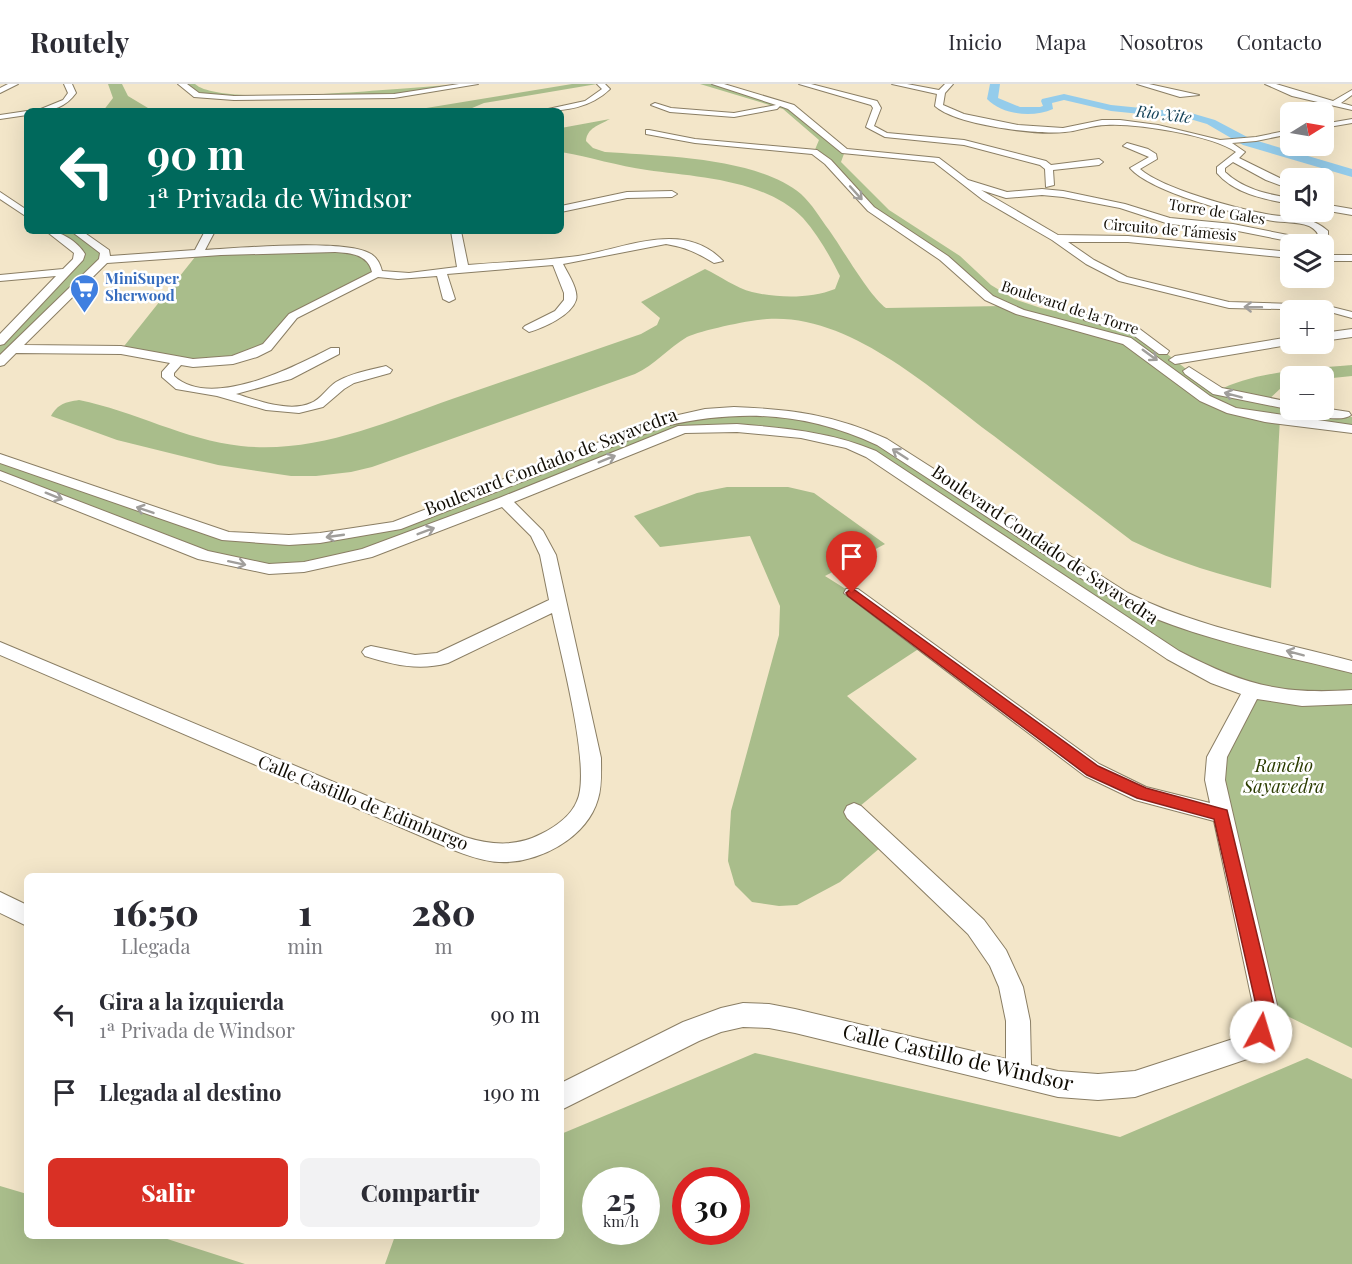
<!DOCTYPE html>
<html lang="es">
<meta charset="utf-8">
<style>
body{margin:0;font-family:"Playfair Display",serif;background:#f2f2f3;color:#2b2b33;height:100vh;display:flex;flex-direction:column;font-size:22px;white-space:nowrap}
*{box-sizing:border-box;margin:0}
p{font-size:20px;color:#7c7c81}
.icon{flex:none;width:33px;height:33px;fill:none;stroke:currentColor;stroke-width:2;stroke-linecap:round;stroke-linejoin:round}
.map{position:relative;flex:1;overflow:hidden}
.drawer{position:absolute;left:24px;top:789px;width:540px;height:366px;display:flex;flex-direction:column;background:#fff;border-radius:9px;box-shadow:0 6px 24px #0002}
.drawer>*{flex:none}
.hud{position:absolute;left:24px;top:24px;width:540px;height:126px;border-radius:9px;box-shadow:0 6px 24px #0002;background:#00695c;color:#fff;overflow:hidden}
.needle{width:39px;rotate:79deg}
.controls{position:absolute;left:1280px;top:18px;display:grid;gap:12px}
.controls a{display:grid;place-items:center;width:54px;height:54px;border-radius:9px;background:#fff;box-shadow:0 6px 24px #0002;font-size:30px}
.speed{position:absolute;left:582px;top:1083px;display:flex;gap:12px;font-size:30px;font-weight:700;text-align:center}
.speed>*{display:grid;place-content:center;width:78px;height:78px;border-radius:50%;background:#fff;box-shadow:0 6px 24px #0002;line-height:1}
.speed small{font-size:15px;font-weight:400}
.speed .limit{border:9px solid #d22;background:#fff;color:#111}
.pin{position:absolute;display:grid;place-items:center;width:51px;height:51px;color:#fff;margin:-62px -26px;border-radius:50% 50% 50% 0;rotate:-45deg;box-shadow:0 0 6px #0007}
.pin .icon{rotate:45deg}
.me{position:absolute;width:66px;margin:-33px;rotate:6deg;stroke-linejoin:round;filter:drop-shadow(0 0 4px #0008)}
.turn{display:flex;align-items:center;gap:21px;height:126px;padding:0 24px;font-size:27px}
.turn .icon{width:78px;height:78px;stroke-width:2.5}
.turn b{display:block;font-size:42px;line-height:51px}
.eta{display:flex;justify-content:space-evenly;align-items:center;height:102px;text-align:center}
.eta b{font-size:36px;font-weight:800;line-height:42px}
.button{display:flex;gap:12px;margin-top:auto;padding:12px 24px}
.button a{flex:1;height:69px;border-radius:9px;background:#d93025;color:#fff;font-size:24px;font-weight:800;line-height:69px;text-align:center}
.button a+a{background:#f2f2f3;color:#2b2b33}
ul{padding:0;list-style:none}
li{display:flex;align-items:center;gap:18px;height:78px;padding:0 24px}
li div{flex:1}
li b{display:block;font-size:22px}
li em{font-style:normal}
header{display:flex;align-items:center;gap:36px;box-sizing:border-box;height:84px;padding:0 30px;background:#fff;border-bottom:2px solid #e1e1e2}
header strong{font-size:28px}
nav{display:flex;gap:33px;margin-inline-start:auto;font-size:21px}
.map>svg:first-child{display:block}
.green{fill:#acc08d}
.forest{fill:#a9bd8b;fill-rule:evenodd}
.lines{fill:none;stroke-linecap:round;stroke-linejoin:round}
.river{fill:#94cceb;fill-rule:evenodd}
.minor-casing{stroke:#8a7e64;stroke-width:2}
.minor{fill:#fff;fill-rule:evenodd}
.oneway{stroke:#a09e9b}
.route{fill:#d93025;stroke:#8d1f18;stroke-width:1.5}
.labels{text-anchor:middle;stroke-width:5;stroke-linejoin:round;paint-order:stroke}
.far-street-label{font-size:15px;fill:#110d04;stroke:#fff}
.far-shop-label{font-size:15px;font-weight:bold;fill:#366cbe;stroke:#fff;text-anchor:start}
.far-water-label{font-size:16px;font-style:italic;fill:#144258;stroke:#fff}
.street-label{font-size:18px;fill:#110d04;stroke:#fff}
.park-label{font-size:18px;font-style:italic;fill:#2b3c01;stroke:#fff}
.near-street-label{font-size:21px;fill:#110d04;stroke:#fff}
</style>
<header>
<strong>Routely</strong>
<nav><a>Inicio</a><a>Mapa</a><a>Nosotros</a><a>Contacto</a></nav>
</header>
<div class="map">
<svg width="1352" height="1180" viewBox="0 0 1352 1180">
<rect width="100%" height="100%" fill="#f3e6c9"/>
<path class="green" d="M 182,0 L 195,0 C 223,26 426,0 474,0 L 394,12 L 234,14 L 204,12 Z
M 700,0 L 716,0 L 777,17 L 845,67 L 841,78 L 889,126 L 960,172 L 991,201 L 1014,215 L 1041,224 L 1119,240 L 1142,250 L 1205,300 L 1290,326 L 1311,326 L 1352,333 L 1352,345 L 1246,329 L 1003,222 L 953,181 L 878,130 L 814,68 L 819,56 L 783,25 Z
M 51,147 L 76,147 L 106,171 L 0,278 L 0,257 L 75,181 L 74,164 Z
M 761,327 L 858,347 L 1154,529 L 1352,583 L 1352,964 L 1265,921 L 1215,696 L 1251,608 L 1228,599 L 891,383 L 826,355 L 698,343 L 333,478 L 244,481 L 0,391 L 0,374 L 227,453 L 262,456 L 379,446 L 661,339 Z"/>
<path class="forest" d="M 108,0 L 122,0 L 128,12 L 153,27 L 103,27 L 113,14 Z
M 572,0 L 597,0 L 484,19 L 465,27 L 408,27 Z
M 610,35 C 599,41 587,44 586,57 L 593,64 L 605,68 C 660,72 757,73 801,110 C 812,120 820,134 829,146 C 842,164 870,213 886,224 L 1003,222 L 1127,257 L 1219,322 L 1280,334 L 1271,504 C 1222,491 1177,479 1132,457 C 1086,422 1040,387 994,352 C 932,306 850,229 767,235 C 750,236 702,246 687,253 C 668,264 655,281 635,290 L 372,383 L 351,388 L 316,392 L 291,392 L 218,381 L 117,356 L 51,332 C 58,320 65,318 79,316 C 134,327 185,356 241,362 C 314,370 384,339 452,315 C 515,293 578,272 641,250 L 657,241 L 660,234 L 641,218 L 705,185 C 720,192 736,204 752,208 C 777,214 810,215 835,205 L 840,192 C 830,172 818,151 803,134 C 765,95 696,93 647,86 C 618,82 590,73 561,68 L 561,44 Z
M 334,166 L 360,169 L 377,189 L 304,225 L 267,263 L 211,279 L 121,266 L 199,168 Z
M 1352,281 L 1352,292 L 1323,295 L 1323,292 L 1290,292 L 1290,302 L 1282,303 L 1266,318 L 1218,307 C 1251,288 1314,284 1352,281 Z
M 727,403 L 788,403 L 814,409 L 885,460 L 825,492 L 852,509 L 923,562 L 847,612 L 917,675 L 854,727 L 887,758 L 840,798 L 797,821 L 779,822 L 752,818 L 735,801 L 728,777 L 731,727 L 779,551 L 780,522 L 750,452 L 660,463 L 634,432 L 697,409 Z
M 755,969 L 1120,1053 L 1307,974 L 1352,995 L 1352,1180 L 385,1180 L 395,1152 L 561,1152 L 561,1050 ZM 646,1096 L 646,1148 L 596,1148 L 596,1096 ZM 736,1096 L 736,1148 L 686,1148 L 686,1096 Z
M 0,1102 L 27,1110 L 27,1152 L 158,1152 L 245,1180 L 0,1180 Z"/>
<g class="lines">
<path class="river" d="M 990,0 L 1000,0 L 998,14 L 1020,23 L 1040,23 L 1043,22 L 1041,17 L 1042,15 L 1064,10 L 1111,21 L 1191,29 L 1215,36 L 1251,55 L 1352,85 L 1352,93 L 1243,61 L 1207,40 L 1190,35 L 1111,27 L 1064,16 L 1052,19 L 1053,25 C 1033,34 1002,31 987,15 Z"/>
<defs>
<path id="minor" d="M 8,0 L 18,0 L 0,9 L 0,4 Z
M 64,0 L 72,0 L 76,9 C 66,23 53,27 36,27 L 63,16 L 68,9 Z
M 178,0 L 187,0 L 199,9 L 234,12 L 394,10 L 459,0 L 478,0 L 394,14 L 234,16 L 194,13 Z
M 597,0 L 605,0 L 610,5 C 590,24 566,27 539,27 L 585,17 L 602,5 Z
M 712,0 L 724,0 L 794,21 L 847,65 L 939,74 L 968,96 L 1007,108 L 1042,105 L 1063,107 L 1125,120 L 1170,134 L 1233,140 L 1293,152 L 1318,151 C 1317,147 1314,145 1309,142 C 1296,137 1281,139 1268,136 C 1235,130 1151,108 1130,84 L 1149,73 L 1123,62 L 1127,59 L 1148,65 L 1156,70 L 1157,75 L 1140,85 C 1163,105 1235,124 1266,130 C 1287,134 1311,131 1328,147 L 1328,153 L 1317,158 L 1293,158 L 1233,146 L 1169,140 L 1120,124 L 1063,113 L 1042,111 L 1006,114 L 981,106 L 1058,151 L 1128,152 L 1290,168 L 1290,174 L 1128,158 L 1068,158 L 1094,176 L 1127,193 L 1229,218 L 1324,221 L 1352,228 L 1352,234 L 1323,226 L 1229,224 L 1119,197 L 1086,180 L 1052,156 L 983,116 L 934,78 L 842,69 L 788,25 L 780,22 L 777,25 L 734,33 L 670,28 L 651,21 L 655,19 L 671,24 L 734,29 L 776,21 Z
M 799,0 L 811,0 L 877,17 L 881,24 L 874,42 L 887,49 L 964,56 L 1046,77 L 1051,81 L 1099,75 L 1103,78 L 1099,81 L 1053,86 L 1054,101 L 1046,103 L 1045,85 L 1040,81 L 964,61 L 885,53 L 866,43 L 873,24 L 871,21 Z
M 892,0 L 907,0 L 939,6 L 945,0 L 953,0 L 945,9 L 943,21 L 964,30 L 1018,41 L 1063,44 L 1102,36 L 1120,36 L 1158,41 L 1220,56 L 1256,53 L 1290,46 L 1290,50 L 1256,57 L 1232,59 L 1245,68 L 1239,74 L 1290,99 L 1290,105 L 1266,96 L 1233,78 L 1225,84 L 1225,88 C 1243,105 1266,110 1290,114 L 1290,120 C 1264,115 1235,110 1217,89 L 1217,83 L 1236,68 C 1211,51 1136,39 1106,41 C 1092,41 1079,47 1065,48 C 1036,51 956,41 935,22 L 937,10 Z
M 1137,0 L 1149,0 L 1199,11 L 1180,13 Z
M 1265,0 L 1276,0 L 1333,17 L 1352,6 L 1352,11 L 1341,19 L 1352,22 L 1352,26 L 1292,12 Z
M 27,27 L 27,31 L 0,35 L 0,31 Z
M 1352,35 L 1352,39 L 1323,44 L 1323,40 Z
M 649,46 L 695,55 L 817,66 L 831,76 L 874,123 L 948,172 L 993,212 L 1024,226 L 1131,254 L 1210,312 L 1236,324 L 1352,341 L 1352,349 L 1265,338 L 1227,329 L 1200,317 L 1123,260 L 1016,230 L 985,216 L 940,176 L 868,127 L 825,80 L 812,70 L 695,59 L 646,50 L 646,46 Z
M 0,108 L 27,126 L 27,133 L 0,115 Z
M 627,108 L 672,107 L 677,110 L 672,113 L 627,114 L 561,128 L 561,122 Z
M 1323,120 L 1352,125 L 1352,131 L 1323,126 Z
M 46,147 C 61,147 77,157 85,170 L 83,176 L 4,260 L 0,261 L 0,250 L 56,192 L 0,197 L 0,191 L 63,185 L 73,175 L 74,169 Z
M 71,147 L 82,147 L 109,166 L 110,172 L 195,166 L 205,147 L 215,147 L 205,166 C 239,164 343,155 369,169 C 376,172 380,179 382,187 L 409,189 L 457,183 L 451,147 L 461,147 L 468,181 C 504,178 542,177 578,172 C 625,165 683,135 723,177 L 714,179 C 698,169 685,163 666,160 L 563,180 C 567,188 579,206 576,216 C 571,232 543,244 529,248 L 523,244 L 525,242 L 555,227 L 564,216 L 564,209 L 553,181 L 447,190 L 455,215 L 449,218 L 443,215 L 437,192 L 398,195 L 378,193 L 297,234 L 271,266 L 257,273 L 233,280 L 193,283 L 181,281 L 174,289 L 174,292 C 211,326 294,283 331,264 L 339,264 L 339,270 L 291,295 L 236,310 C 257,316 289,329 311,319 C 321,315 327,304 336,298 C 351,289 370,286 386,282 L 392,286 L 390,289 L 354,299 L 344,305 L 323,323 L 299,329 L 266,326 L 217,312 L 176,305 L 162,293 L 162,288 L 170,279 L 121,270 L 16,269 L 4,281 L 0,282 L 0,271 L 99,175 L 100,169 ZM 335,168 C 350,169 368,170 372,188 L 289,230 L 263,260 L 232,272 L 193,275 L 121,262 L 24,261 L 107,179 L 221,171 Z
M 1323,171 L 1352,171 L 1352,177 L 1323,177 Z
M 1088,231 L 1137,243 L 1169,267 L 1167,270 L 1159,270 L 1129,248 L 1084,236 L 1084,232 Z
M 1352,245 L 1352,253 L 1323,257 L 1323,249 Z
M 1290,253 L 1290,260 L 1294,260 L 1175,280 L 1169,276 L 1175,272 Z
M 1189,283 L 1222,304 L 1290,318 L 1292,326 L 1213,310 L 1185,290 L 1183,287 Z
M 734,323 C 791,325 835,331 887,355 L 1128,509 C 1198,544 1277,557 1352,577 L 1352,589 C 1273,569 1189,554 1116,517 L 877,361 C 806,328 741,325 665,342 L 401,445 L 320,459 L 289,461 L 222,456 L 0,379 L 0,370 L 229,448 L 289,451 L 320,449 L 393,438 L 656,336 L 705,325 Z
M 1323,324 L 1349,328 L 1351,331 C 1343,338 1312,333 1304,326 Z
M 737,340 C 785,344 832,348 876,367 L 1179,567 C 1242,600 1280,611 1352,606 L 1352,620 L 1302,622 L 1257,615 L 1227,673 L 1225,696 L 1277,921 L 1270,957 L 1256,972 L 1135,1013 L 1098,1016 L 1058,1013 L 795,949 L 769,944 L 743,943 L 721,948 L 699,957 L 561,1026 L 561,999 L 683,938 L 721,924 L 743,919 L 769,920 L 795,925 L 1006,975 L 1006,937 L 999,903 L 990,882 L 968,850 L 847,734 L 844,728 L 847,722 L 854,719 L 861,722 L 984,836 L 1006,866 L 1023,903 L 1030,937 L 1031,981 L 1058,987 L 1098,990 L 1135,987 L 1239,953 L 1250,942 L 1253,921 L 1214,737 L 1135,716 L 1085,692 L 844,509 L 846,505 L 858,505 L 1099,680 L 1146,703 L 1210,719 L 1205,696 L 1207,673 L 1241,610 L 1211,599 L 1167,575 L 866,373 L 846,364 L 801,354 L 737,348 L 685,349 L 514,418 L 543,447 L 556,471 L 601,674 C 601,688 602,702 598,715 C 587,754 538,780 499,778 C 482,777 466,771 451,765 L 0,571 L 0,558 L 465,753 C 491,761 516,763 541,750 C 555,743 571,732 577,717 C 592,686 560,567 552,529 L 448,579 C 419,587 394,581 365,572 L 362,568 L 365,564 L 371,562 L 415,571 L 437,569 L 549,516 L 540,471 L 531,452 L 502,423 L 372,473 L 304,488 L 269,490 L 198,475 L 0,396 L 0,387 L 208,467 L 269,480 L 304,478 L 362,465 L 499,414 L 678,342 Z
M 0,808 L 27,821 L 27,842 L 0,829 Z"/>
</defs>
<use href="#minor" class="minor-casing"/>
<use href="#minor" class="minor"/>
</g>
<defs><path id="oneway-shaft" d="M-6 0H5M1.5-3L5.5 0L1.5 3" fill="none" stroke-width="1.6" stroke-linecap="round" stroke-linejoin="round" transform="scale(1.5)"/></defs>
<g class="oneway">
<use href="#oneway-shaft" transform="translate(856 109) rotate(48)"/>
<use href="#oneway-shaft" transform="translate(1253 223) rotate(-179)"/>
<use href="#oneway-shaft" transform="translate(1150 271) rotate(36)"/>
<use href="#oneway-shaft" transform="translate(1233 311) rotate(-165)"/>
<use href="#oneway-shaft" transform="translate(900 370) rotate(-147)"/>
<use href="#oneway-shaft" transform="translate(607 375) rotate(-22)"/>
<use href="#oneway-shaft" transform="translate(54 412) rotate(22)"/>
<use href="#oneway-shaft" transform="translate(145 426) rotate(-161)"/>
<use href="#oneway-shaft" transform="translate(426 447) rotate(-21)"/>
<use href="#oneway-shaft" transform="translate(335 452) rotate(172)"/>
<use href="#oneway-shaft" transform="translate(237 479) rotate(12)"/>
<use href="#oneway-shaft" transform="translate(1295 569) rotate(-165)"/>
</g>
<path class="route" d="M 852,504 L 1098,682 L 1146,704 L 1227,726 L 1274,921 L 1268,955 L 1261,957 L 1254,955 L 1252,948 L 1256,921 L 1214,735 L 1137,714 L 1087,691 L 848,512 L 846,509 Z"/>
<defs>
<symbol id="supermarket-pin" viewBox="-11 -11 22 30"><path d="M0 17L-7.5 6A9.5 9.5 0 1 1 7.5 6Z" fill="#3f7fe0" stroke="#fff"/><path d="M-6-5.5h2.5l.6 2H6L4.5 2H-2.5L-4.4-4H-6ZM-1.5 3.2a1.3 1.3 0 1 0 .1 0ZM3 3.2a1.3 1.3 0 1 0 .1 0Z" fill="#fff"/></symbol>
</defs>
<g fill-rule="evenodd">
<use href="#supermarket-pin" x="68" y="188" width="33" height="45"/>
</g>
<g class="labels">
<g class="far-street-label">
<text transform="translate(1217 128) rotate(9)" y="5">Torre de Gales</text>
<text transform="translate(1170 146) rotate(5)" y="5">Circuito de Támesis</text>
<text transform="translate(1070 224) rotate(18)" y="5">Boulevard de la Torre</text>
</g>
<g class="far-shop-label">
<text x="105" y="200">MiniSuper<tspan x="105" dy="17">Sherwood</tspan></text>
</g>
<g class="far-water-label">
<text transform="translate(1164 30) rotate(7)" y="6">Rio Xite</text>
</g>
<g class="street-label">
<text transform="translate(551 378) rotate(-21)" y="6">Boulevard Condado de Sayavedra</text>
<text transform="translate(1045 461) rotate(34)" y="6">Boulevard Condado de Sayavedra</text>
<text transform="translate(363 719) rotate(22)" y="6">Calle Castillo de Edimburgo</text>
</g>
<g class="park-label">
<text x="1284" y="688">Rancho<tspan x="1284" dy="21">Sayavedra</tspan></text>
</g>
<g class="near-street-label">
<text transform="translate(958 974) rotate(13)" y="7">Calle Castillo de Windsor</text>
</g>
</g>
</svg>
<div class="controls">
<a><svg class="needle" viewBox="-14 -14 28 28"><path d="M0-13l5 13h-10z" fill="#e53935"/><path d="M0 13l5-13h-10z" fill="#7c7c81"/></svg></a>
<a><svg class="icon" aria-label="sound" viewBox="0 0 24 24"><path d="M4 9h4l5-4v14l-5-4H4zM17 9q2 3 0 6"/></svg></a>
<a><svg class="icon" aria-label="layers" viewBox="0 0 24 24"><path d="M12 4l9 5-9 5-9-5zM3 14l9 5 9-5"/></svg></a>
<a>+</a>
<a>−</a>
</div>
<div class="speed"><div>25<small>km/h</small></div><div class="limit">30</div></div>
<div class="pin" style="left:852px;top:509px;background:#d93025"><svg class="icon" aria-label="arrive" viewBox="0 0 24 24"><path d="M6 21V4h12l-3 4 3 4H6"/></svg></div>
<svg class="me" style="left:1261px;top:948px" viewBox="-20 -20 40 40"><circle r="19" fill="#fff"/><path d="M0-13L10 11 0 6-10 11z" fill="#d93025"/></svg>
<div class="hud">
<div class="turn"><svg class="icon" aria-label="left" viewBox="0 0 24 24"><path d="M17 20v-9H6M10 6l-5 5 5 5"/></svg><div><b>90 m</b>1ª Privada de Windsor</div></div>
</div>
<section class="drawer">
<div class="eta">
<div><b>16:50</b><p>Llegada</p></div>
<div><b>1</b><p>min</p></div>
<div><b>280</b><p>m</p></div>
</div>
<ul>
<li><svg class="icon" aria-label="left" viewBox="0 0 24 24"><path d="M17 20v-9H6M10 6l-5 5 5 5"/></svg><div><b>Gira a la izquierda</b><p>1ª Privada de Windsor</p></div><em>90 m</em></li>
<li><svg class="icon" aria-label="arrive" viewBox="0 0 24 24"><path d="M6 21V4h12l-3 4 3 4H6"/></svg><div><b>Llegada al destino</b></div><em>190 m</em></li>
</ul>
<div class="button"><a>Salir</a><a>Compartir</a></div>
</section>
</div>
